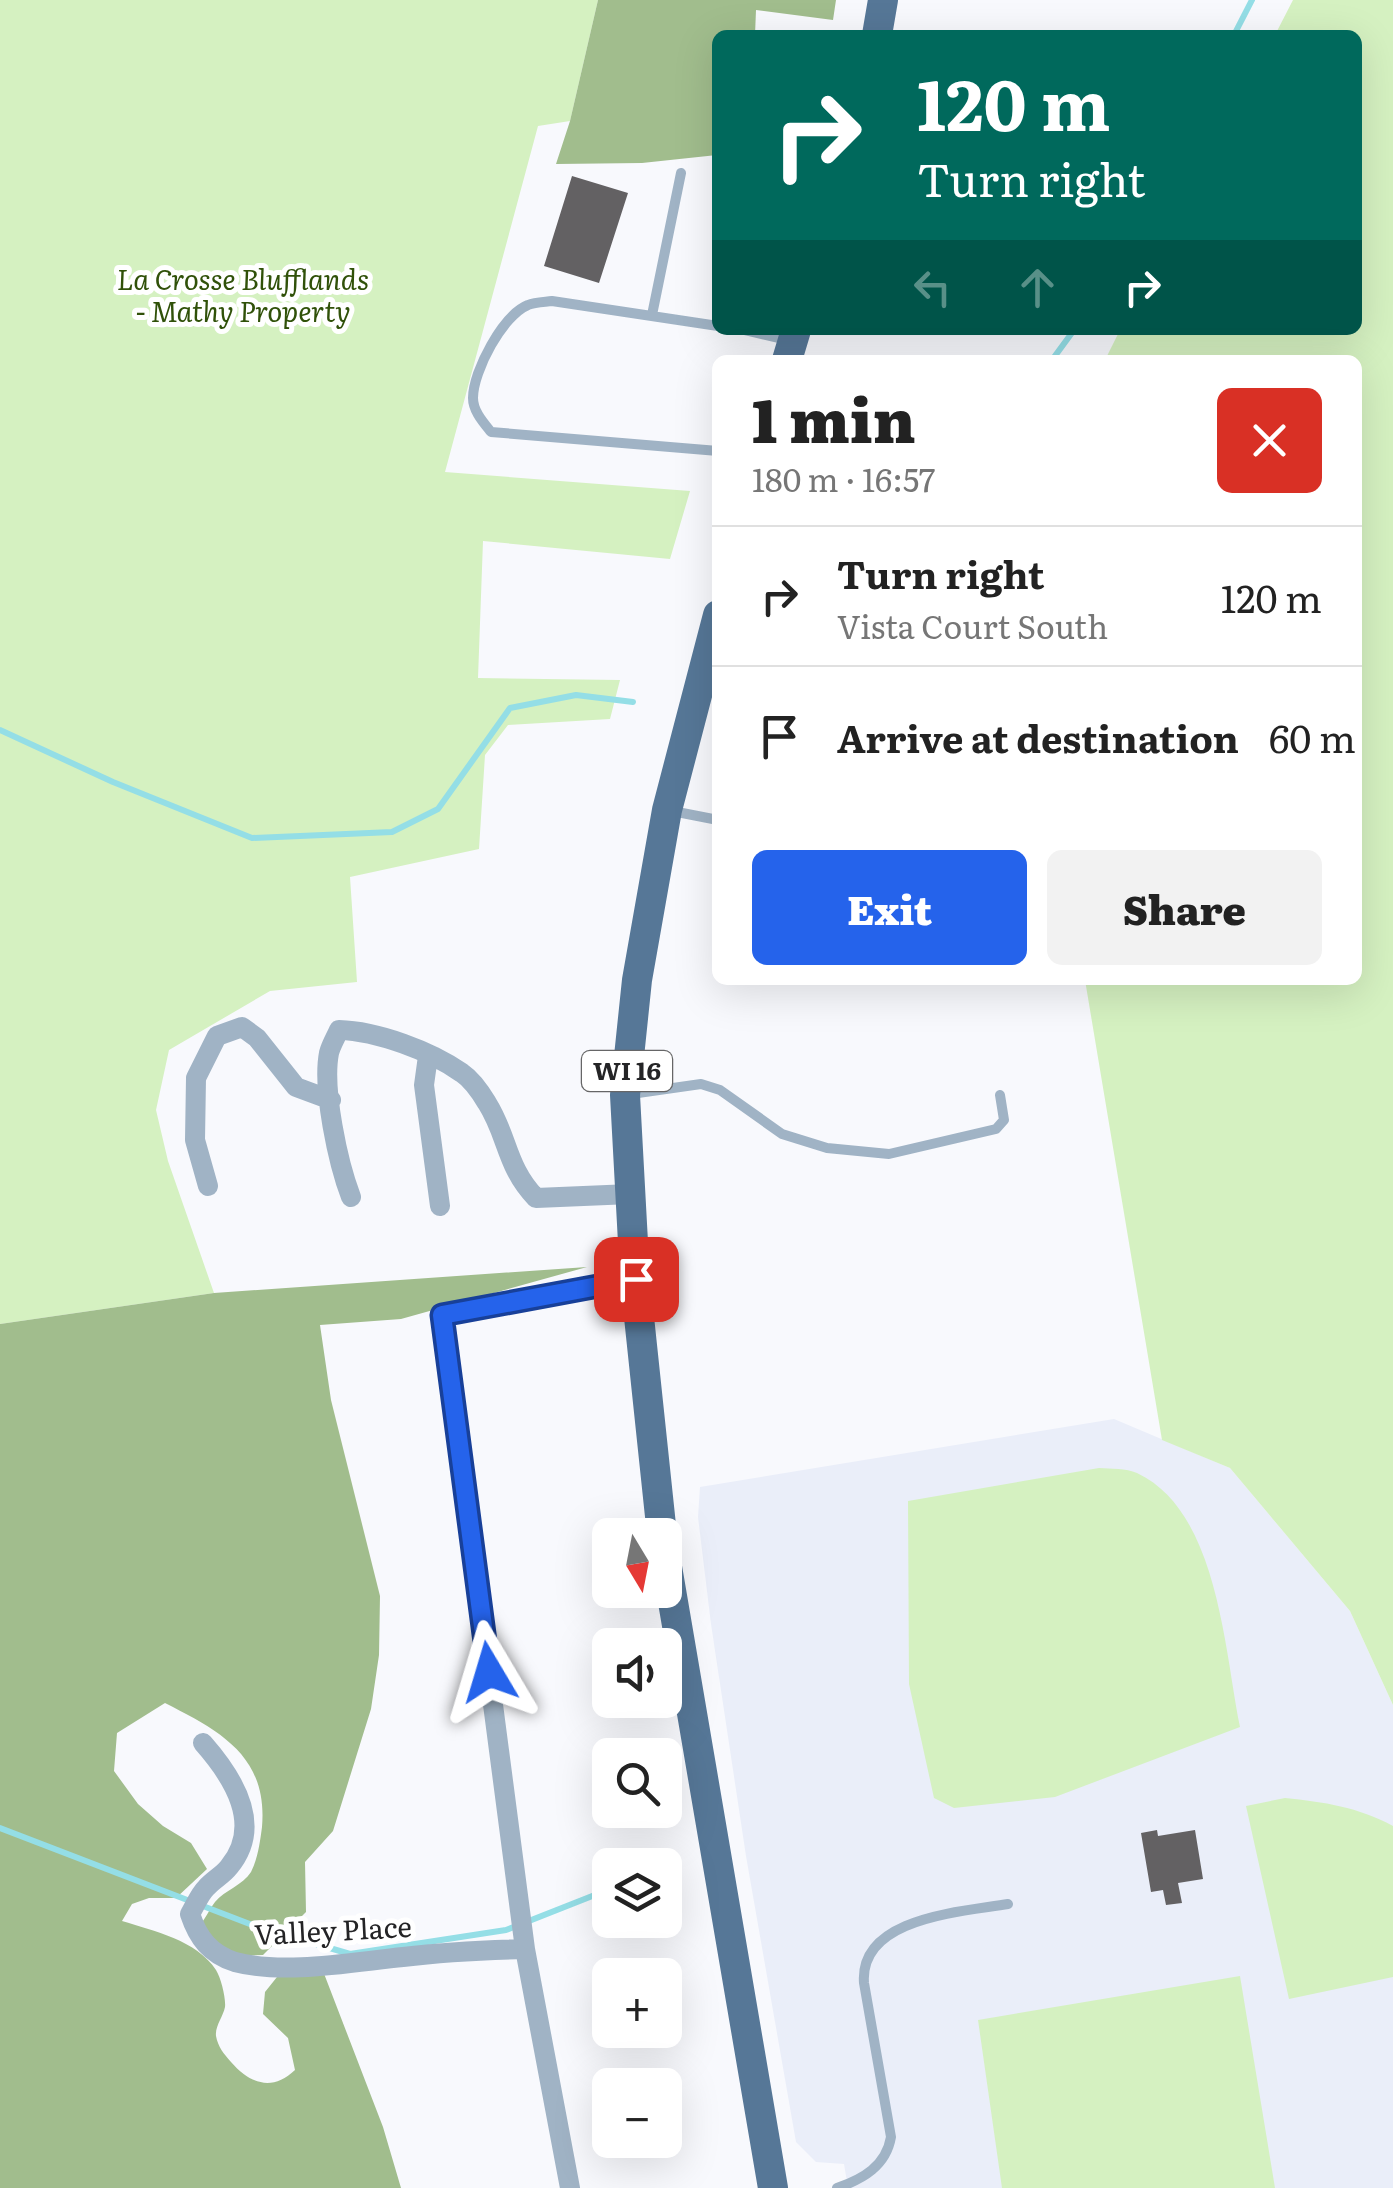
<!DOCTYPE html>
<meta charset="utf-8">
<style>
body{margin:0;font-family:Literata,serif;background:#f2f2f2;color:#222;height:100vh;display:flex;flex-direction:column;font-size:38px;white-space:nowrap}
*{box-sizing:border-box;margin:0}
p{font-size:32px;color:#767676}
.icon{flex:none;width:55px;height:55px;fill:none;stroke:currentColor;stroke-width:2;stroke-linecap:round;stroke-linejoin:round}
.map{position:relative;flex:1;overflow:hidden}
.panel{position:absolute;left:712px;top:355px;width:650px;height:630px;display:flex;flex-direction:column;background:#fff;border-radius:15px;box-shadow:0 10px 40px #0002}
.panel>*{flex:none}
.hud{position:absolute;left:712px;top:30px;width:650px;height:305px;border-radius:15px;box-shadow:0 10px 40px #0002;background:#00695c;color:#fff;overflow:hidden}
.needle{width:65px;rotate:170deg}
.tools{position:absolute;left:592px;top:1518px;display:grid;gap:20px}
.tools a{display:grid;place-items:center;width:90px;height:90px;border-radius:15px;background:#fff;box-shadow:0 10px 40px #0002;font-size:50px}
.pin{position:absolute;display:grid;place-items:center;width:85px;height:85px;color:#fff;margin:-42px;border-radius:20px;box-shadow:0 5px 15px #0006}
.me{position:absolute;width:110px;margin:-55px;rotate:353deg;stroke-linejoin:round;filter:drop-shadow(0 0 8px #0008)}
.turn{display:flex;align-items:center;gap:35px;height:210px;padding:0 40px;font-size:45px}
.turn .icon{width:130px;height:130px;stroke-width:2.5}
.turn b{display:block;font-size:70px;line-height:85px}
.lanes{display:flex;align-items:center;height:95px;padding:0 40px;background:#0003;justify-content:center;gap:50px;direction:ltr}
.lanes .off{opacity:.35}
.round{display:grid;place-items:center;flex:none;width:105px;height:105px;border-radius:15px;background:#f2f2f2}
.summary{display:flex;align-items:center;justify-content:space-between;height:170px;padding:0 40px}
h1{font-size:60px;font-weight:800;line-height:75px}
.primary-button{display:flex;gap:20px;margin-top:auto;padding:20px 40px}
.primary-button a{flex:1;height:115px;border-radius:15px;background:#2563eb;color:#fff;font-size:40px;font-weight:800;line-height:115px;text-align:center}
.primary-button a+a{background:#f2f2f2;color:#222}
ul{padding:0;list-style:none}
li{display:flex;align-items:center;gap:30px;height:140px;padding:0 40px;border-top:2px solid #e0e0e0}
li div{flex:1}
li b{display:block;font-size:38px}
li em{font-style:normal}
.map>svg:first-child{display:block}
.built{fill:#eaeef9}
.green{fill:#d5f1c1}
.forest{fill:#a1bd8d}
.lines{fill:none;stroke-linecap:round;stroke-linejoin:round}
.stream{stroke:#94dee6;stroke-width:6}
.building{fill:#636163}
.service{stroke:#a0b3c5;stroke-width:10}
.minor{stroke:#a0b3c5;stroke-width:20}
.primary{stroke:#567797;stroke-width:30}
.route-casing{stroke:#184099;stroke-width:25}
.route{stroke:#2563eb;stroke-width:18}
.labels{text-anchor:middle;stroke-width:10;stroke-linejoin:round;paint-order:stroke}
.shield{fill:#fff;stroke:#666667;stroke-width:2.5}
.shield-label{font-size:25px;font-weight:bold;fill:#242426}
.park-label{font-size:28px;font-style:italic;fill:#305109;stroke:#fff}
.street-label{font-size:28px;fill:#242426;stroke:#fff}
</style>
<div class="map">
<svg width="1393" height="2188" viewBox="0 0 1393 2188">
<rect width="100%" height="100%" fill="#f8f9fd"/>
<path class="built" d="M 1114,1419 L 1230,1468 L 1350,1611 L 1393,1705 L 1393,2188 L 848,2188 L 844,2164 L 816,2162 L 796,2142 L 746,1856 L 711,1624 L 698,1517 L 700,1487 Z"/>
<path class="green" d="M 0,0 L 598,0 L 570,121 L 538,126 L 445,472 L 690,491 L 670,559 L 483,541 L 478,678 L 620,680 L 610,719 L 508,725 L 485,755 L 479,849 L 350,877 L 357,982 L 270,991 L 169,1050 L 156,1110 L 168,1161 L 214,1293 L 0,1324 Z
M 1293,0 L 1393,0 L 1393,1705 L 1350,1611 L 1230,1468 L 1162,1440 L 1085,980 L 1358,980 L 1358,360 L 1105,360 L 1120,330 L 1358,330 L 1358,35 L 1275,35 Z
M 1099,1468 C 1111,1469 1126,1468 1137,1473 C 1218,1511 1224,1648 1240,1727 L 1055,1797 L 954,1808 L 934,1798 L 909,1684 L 908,1501 Z
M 1285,1798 C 1324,1802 1358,1807 1393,1826 L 1393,1977 L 1289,1999 L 1246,1806 Z
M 1240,1976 L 1275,2188 L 1002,2188 L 978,2020 Z"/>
<path class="forest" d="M 598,0 L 836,0 L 833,20 L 756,10 L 755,35 L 718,35 L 717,155 L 642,163 L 556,164 L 570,121 Z
M 587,1267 L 401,1319 L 320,1325 L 331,1400 L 380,1596 L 379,1655 L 371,1709 L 333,1831 L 305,1862 L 306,1912 L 263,1955 L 238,1956 L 206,1937 L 203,1921 C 207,1915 211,1907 215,1902 C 225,1890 243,1885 251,1872 C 258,1858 260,1842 262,1827 C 268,1756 220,1731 165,1703 L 117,1733 L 114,1771 L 138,1804 L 163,1826 L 191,1843 L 207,1869 L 176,1898 L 149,1898 L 132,1904 L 122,1921 C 154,1931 196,1940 216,1970 C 221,1978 226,1998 225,2007 C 223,2017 215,2026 216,2036 C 218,2047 224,2054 231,2062 C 251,2085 273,2091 295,2070 L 288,2038 L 263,2014 L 265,1992 L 277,1977 L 323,1971 L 383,2127 L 401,2188 L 0,2188 L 0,1324 L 214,1293 Z"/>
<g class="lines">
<path class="stream" d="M 1234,35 L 1252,0
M 1052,360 L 1074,330
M 0,730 L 113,782 L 252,838 L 392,832 L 438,809 L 510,708 L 576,695 L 633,702
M 0,1828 L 255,1926 L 350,1954 L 506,1930 L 610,1889
M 665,1868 L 668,1866"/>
</g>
<path class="building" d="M 572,176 L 628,193 L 599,283 L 544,266 Z
M 1157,1830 L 1158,1836 L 1195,1830 L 1203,1879 L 1178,1883 L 1182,1903 L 1166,1905 L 1163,1890 L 1151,1892 L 1141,1833 Z"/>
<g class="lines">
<path class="service" d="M 652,315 L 681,173
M 718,326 L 552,301 C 545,302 535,302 528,305 C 503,315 473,371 473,398 C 473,411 483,422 491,432 L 718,451
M 744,330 L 787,340
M 672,811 L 718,820
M 631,1094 L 701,1084 L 720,1090 L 782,1134 L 827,1148 L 889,1154 L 996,1129 L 1004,1120 L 1000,1095
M 837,2188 C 863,2179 886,2166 891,2137 L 864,1983 C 859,1917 962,1912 1008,1904"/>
<path class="minor" d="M 428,1056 L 424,1085 L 440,1206
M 208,1186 L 195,1140 L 196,1078 L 217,1036 L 242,1027 L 257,1038 L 296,1087 L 331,1100
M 351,1197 C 338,1163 322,1089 329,1053 C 331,1045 336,1037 339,1030 C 377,1031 431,1051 462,1073 C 471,1079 481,1093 487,1103 C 508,1136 506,1167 536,1198 L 631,1194
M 203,1743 C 233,1777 264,1825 229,1867 C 223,1875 213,1880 206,1888 C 199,1895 195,1906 190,1914 C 198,1938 210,1954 235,1962 C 284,1975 353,1962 403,1957 C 444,1952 484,1950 525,1949
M 570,2188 L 525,1949 L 442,1315 L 635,1279"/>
<path class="primary" d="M 877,35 L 883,0
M 787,360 L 796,330
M 662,1535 L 635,1279 L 625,1095 L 637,980 L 667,810 L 718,615
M 665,1555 L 773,2188"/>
</g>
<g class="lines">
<defs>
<path id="route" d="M 489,1672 L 442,1315 L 636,1279"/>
</defs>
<use href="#route" class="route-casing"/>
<use href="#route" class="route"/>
</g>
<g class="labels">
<rect class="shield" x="582" y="1051" width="90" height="40" rx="8"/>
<g class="shield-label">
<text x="627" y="1080">WI 16</text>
</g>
<g class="park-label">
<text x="243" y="290">La Crosse Blufflands<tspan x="243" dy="32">- Mathy Property</tspan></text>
</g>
<g class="street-label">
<text transform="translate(333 1931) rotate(-3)" y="10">Valley Place</text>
</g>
</g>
</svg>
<div class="tools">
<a><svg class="needle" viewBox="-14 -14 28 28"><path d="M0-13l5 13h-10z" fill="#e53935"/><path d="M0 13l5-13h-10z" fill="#767676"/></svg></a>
<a><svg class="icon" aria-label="sound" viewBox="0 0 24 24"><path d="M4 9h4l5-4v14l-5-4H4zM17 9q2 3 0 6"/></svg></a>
<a><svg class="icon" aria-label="search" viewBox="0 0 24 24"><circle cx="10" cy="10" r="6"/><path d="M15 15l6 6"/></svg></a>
<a><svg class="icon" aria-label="layers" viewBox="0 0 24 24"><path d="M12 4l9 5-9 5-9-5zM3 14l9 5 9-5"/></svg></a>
<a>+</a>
<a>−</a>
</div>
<div class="pin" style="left:636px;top:1279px;background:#d93025"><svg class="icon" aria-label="arrive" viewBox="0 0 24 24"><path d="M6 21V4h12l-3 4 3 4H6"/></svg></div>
<svg class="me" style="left:489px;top:1672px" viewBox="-20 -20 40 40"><path d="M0-17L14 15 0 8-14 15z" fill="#2563eb" stroke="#fff" stroke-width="4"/></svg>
<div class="hud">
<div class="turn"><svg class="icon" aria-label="right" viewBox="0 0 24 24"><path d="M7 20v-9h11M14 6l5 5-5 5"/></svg><div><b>120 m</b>Turn right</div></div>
<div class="lanes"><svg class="icon off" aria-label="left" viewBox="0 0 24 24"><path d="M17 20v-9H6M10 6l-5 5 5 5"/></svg><svg class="icon off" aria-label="ahead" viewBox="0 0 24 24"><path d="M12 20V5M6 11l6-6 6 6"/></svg><svg class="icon" aria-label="right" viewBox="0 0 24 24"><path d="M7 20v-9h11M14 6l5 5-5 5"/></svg></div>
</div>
<section class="panel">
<div class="summary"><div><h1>1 min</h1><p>180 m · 16:57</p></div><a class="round" style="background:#d93025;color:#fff"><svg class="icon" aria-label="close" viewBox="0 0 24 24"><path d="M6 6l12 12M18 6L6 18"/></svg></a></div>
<ul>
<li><svg class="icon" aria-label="right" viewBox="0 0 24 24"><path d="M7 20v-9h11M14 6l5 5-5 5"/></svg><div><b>Turn right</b><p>Vista Court South</p></div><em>120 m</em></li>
<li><svg class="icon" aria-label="arrive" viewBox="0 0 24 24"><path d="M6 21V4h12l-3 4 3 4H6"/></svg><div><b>Arrive at destination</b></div><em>60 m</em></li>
</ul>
<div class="primary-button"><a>Exit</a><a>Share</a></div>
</section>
</div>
